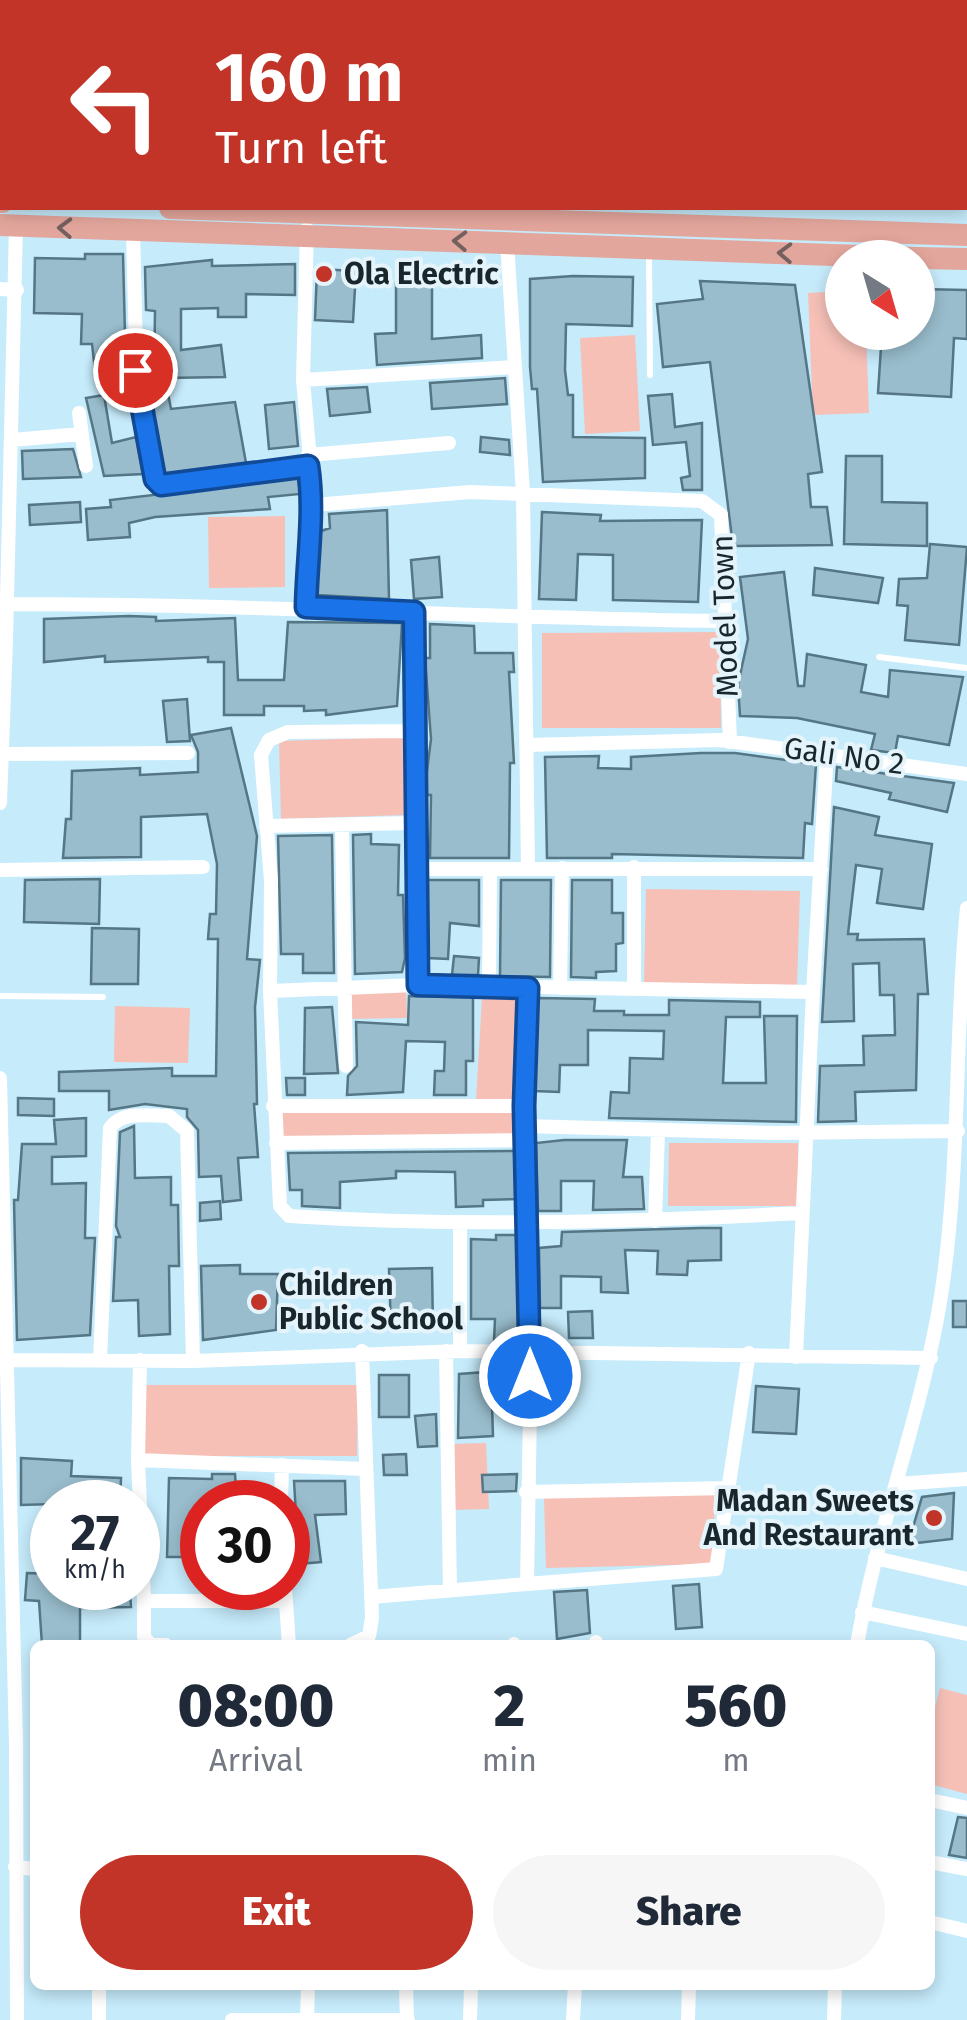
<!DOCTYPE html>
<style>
body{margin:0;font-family:"Fira Sans",sans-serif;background:#f6f6f7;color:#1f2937;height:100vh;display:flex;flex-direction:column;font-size:38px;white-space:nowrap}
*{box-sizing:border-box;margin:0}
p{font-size:32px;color:#747a83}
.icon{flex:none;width:55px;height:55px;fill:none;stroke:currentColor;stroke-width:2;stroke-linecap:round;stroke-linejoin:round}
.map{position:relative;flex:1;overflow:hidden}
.panel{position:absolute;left:30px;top:1640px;width:905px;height:350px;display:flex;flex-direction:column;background:#fff;border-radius:15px;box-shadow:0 5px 15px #0003}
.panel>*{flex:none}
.hud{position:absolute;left:0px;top:0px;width:968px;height:210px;box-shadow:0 5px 15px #0003;background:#c13427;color:#fff;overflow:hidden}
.needle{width:65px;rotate:143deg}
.buttons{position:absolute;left:825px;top:240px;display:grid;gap:20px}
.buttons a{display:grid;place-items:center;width:110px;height:110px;border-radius:50%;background:#fff;box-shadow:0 5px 15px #0003;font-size:50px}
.speed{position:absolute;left:30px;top:1480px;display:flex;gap:20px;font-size:50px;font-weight:700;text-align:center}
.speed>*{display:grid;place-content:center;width:130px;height:130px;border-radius:50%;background:#fff;box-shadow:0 5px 15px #0003;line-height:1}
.speed small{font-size:25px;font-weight:400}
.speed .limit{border:15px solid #d22;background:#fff;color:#111}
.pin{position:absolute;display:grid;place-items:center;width:85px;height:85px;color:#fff;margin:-42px;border:5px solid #fff;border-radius:50%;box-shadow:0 2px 10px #0007}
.me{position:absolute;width:110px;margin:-55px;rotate:0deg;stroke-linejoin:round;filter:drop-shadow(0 0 8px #0008)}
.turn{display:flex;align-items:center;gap:35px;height:210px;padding:0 50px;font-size:45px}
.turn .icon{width:130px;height:130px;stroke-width:2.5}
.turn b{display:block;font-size:70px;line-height:85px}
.eta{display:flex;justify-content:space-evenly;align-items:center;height:170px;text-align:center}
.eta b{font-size:60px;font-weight:800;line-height:70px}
.button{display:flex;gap:20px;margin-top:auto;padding:20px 50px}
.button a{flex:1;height:115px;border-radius:60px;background:#c13427;color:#fff;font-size:40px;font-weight:800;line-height:115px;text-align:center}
.button a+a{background:#f6f6f7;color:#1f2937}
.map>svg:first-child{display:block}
.green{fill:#f6c0b7}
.building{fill:#99bdcd;stroke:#547685;stroke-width:2.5}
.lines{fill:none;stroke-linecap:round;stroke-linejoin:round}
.service{stroke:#fff;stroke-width:6}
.minor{stroke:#fff;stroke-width:14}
.trunk{stroke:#e3a69c;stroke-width:22}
.oneway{stroke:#74605f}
.route-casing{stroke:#114b97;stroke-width:25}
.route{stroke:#1a73e8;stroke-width:18}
.poi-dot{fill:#c13427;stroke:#e5f4fb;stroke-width:4}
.labels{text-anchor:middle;stroke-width:8;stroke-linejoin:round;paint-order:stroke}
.poi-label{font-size:30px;font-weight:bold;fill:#19272d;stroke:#e5f4fb;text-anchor:start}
.street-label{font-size:30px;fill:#19272d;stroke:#e5f4fb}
</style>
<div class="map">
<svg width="967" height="2020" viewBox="0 0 967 2020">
<rect width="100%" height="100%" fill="#c6ebfb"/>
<path class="green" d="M 842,291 L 842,332 L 866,333 L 869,413 L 813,415 L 808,293 Z
M 635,335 L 640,431 L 585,434 L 580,338 Z
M 285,516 L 285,587 L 209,588 L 208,517 Z
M 720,632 L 721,728 L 542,728 L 542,633 Z
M 403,737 L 405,815 L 281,819 L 279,741 Z
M 646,889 L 800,891 L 797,986 L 644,983 Z
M 406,989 L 407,1018 L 348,1019 L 348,991 Z
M 482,998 L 520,1000 L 514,1102 L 476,1100 Z
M 115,1006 L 190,1008 L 188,1063 L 114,1062 Z
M 518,1110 L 518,1137 L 283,1140 L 281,1111 Z
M 669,1143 L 798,1143 L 798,1206 L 668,1206 Z
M 145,1385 L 358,1385 L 357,1456 L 144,1456 Z
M 486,1443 L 489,1509 L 454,1510 L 452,1444 Z
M 714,1493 L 715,1564 L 546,1568 L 544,1498 Z
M 940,1688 L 967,1695 L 967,1794 L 930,1784 L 930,1726 Z"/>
<path class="building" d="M 85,254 L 123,254 L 126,375 L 96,379 L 92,344 L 81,344 L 82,314 L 34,313 L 35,258 L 85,259 Z
M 212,260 L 212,266 L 295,264 L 295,295 L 246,294 L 246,317 L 218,317 L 218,308 L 181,309 L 181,350 L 221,345 L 225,377 L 165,378 L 171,409 L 235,402 L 246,463 L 165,474 L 148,388 L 154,385 L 155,311 L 146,310 L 145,267 Z
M 317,269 L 356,271 L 353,322 L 315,320 Z
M 573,276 L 633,277 L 632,326 L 566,324 L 565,370 L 568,395 L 573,395 L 573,437 L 645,438 L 645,478 L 543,482 L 537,389 L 532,389 L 530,367 L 530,279 Z
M 700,281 L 795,285 L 822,472 L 808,474 L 811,507 L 827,507 L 832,545 L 733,546 L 710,362 L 663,367 L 657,304 L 703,299 Z
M 396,283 L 432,283 L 432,339 L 481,335 L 482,358 L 377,365 L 375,334 L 396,333 Z
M 918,289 L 967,290 L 967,339 L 954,338 L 951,397 L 878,393 L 882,332 L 918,332 Z
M 505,378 L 507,404 L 432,409 L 430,383 Z
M 367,387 L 370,412 L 330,416 L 327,389 Z
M 672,394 L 675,427 L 702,423 L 702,490 L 683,490 L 681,478 L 690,476 L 686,442 L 653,445 L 648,396 Z
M 104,395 L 112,443 L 136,437 L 143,474 L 104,476 L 86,398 Z
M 294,402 L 298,446 L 269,449 L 265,405 Z
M 481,437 L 509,440 L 510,455 L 480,452 Z
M 73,449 L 81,477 L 23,479 L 22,451 Z
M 846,456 L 882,456 L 882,502 L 927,503 L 927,546 L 844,544 Z
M 298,478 L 300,494 L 268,497 L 270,509 L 155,517 L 129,523 L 130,537 L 88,540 L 86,509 L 111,507 L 110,500 Z
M 80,502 L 81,522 L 30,525 L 29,505 Z
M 387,510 L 389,599 L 317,595 L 318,532 L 330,528 L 329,514 Z
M 542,512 L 601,515 L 600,521 L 702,520 L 698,602 L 613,600 L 613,555 L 578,554 L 576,600 L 539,599 Z
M 930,544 L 967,547 L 959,645 L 905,640 L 908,606 L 897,605 L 899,579 L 927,578 Z
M 439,557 L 442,597 L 414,599 L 411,560 Z
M 815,568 L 883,578 L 878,603 L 813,595 Z
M 784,572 L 798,686 L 804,686 L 807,654 L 866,665 L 861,692 L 888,697 L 890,670 L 963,677 L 949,745 L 898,736 L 895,753 L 871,750 L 875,734 L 797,718 L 740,716 L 738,684 L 748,639 L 740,577 Z
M 129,616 L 156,617 L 156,621 L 235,618 L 238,680 L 284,680 L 288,622 L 402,623 L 397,706 L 326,715 L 326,710 L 304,711 L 304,706 L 264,706 L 264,715 L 224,715 L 224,662 L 208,662 L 208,657 L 105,662 L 105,656 L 44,662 L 44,619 Z
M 430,624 L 474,626 L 475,653 L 513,653 L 514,672 L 509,672 L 514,763 L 510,763 L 509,858 L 430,858 L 431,795 L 424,795 L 431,739 L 425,658 L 430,658 Z
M 187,699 L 190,741 L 167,742 L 163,701 Z
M 231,728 L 257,836 L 247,959 L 260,960 L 255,1007 L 257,1104 L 254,1104 L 258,1157 L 238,1158 L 241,1200 L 223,1202 L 221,1176 L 199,1177 L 198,1130 L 187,1117 L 187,1109 L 145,1104 L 109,1110 L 109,1091 L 59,1091 L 59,1072 L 172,1068 L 172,1076 L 216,1076 L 218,939 L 208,939 L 210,914 L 216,914 L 217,864 L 207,814 L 141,817 L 141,857 L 63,858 L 66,819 L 71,819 L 72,771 L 140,768 L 140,775 L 198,772 L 198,752 L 191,735 Z
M 701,753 L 735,753 L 816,764 L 812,824 L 805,823 L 803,858 L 612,854 L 612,858 L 547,858 L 545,757 L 599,756 L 598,768 L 631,769 L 631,757 Z
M 837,767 L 954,783 L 947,812 L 889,799 L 891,793 L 836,781 Z
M 834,807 L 879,817 L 875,835 L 932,844 L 923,909 L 877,903 L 882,869 L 856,865 L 848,934 L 858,934 L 857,940 L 924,939 L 928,994 L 918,994 L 916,1090 L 855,1092 L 856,1121 L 818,1122 L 820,1066 L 864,1065 L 863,1036 L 895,1035 L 894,995 L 880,995 L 879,963 L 853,964 L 854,1021 L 822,1022 Z
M 371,834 L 371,844 L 399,845 L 398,895 L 403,895 L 405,958 L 402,972 L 355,974 L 353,835 Z
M 332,835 L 334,973 L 303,973 L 303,954 L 281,954 L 278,836 Z
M 100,879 L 99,924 L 24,922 L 25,880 Z
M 425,880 L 479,880 L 479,926 L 450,923 L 448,959 L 427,958 Z
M 501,880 L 551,880 L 550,977 L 500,976 Z
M 572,880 L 612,880 L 612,913 L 623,913 L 623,943 L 616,944 L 616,971 L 596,972 L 596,978 L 571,977 Z
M 92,928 L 139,929 L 138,984 L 91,984 Z
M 454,956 L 479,958 L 478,975 L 452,975 Z
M 409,996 L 473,997 L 473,1061 L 466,1061 L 466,1095 L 434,1095 L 435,1071 L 444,1071 L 445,1042 L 406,1041 L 403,1092 L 347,1095 L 348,1076 L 357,1066 L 356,1022 L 408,1025 Z
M 538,998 L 595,999 L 594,1011 L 624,1011 L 624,1015 L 669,1015 L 669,1000 L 760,1002 L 760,1017 L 726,1017 L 723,1083 L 766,1083 L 764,1016 L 797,1016 L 796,1122 L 609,1118 L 611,1092 L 629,1093 L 630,1058 L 663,1059 L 664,1031 L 588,1030 L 588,1065 L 560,1065 L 559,1092 L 535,1091 Z
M 332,1007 L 338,1073 L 304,1074 L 305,1008 Z
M 286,1078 L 305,1078 L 305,1095 L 287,1095 Z
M 18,1098 L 54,1099 L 54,1116 L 18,1115 Z
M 86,1118 L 86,1156 L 52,1157 L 52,1184 L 86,1183 L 85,1238 L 95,1238 L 90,1335 L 17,1340 L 14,1200 L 18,1200 L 22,1144 L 56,1144 L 54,1120 Z
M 134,1126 L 135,1178 L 171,1177 L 171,1205 L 178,1205 L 179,1266 L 169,1266 L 170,1334 L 139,1336 L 138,1300 L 113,1301 L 116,1237 L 120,1237 L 116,1226 L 120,1132 Z
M 564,1140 L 627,1140 L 623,1177 L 642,1177 L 644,1209 L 593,1210 L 594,1181 L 561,1181 L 561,1211 L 538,1211 L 536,1143 Z
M 515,1151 L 516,1199 L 483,1200 L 483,1206 L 456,1207 L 455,1172 L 396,1171 L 396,1178 L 340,1182 L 340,1208 L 302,1206 L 302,1190 L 290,1190 L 288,1153 Z
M 220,1201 L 221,1219 L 200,1221 L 200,1203 Z
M 701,1228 L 721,1228 L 721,1260 L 688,1261 L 687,1275 L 657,1274 L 658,1251 L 625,1250 L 628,1293 L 601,1292 L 601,1277 L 561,1276 L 561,1308 L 540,1308 L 539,1248 L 561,1246 L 562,1232 Z
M 496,1235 L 517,1235 L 520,1341 L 494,1341 L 495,1319 L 471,1319 L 471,1239 L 496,1240 Z
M 240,1265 L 240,1274 L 278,1274 L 276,1330 L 203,1340 L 201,1266 Z
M 432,1268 L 433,1329 L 391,1330 L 389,1269 Z
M 953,1301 L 967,1301 L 967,1327 L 953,1327 Z
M 592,1311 L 593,1338 L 569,1338 L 568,1312 Z
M 500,1371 L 520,1372 L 519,1406 L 492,1404 L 493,1436 L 458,1438 L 459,1374 Z
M 379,1375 L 409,1375 L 409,1417 L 379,1417 Z
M 756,1386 L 799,1389 L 796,1434 L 753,1432 Z
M 436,1414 L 437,1446 L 418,1447 L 415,1416 Z
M 406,1454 L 407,1475 L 384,1475 L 383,1455 Z
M 21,1458 L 72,1461 L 71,1476 L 121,1478 L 120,1502 L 21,1505 Z
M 212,1474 L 235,1474 L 237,1502 L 202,1502 L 202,1557 L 167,1557 L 169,1478 L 212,1479 Z
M 517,1474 L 516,1491 L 483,1492 L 482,1475 Z
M 294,1481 L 345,1481 L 346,1514 L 315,1515 L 321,1562 L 299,1564 Z
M 954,1493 L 952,1539 L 908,1544 L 922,1497 Z
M 27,1573 L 52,1574 L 52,1588 L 130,1589 L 131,1607 L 80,1608 L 80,1645 L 42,1645 L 39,1601 L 25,1600 Z
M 699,1584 L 702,1627 L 676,1629 L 673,1586 Z
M 587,1590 L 590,1633 L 557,1639 L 554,1592 Z
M 958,1817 L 967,1818 L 967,1858 L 949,1855 Z"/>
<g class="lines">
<path class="service" d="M 649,255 L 650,375
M 879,657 L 967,668
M 0,996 L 103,997"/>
<path class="minor" d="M 128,0 L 129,2
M 293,0 L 294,2
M 508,0 L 509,2
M 379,2 L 379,0
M 548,2 L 559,0
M 583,2 L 583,0
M 760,2 L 769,0
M 0,32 L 2,32
M 133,230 L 137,389 L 155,479 L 161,485 L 308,466
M 507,242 L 523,493 L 528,869
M 0,289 L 17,290
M 303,380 L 515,367
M 79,413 L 86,466
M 12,440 L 81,434
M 308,455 L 449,443
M 314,505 L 470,492 L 702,501 L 721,515 L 730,742
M 7,604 C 247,604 486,618 725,621
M 306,607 L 307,531 L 314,505 L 303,380 L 307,229
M 0,640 L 6,640 L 16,226
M 528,745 L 720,740 L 967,774
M 2,754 L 188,753
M 0,803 L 6,640
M 342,825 L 346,1066
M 266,826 L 413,823
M 634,867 L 634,989
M 413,869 L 414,612
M 0,870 L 203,867
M 417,985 L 413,869 L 821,869
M 489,987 L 490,869
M 560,988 L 562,868
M 270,991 L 271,881 L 261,755 L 269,740 L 288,732 L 413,731
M 0,1078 L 16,1745 L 17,2020
M 273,1106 L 524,1106
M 525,1126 L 773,1133 L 958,1131
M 276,1143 L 526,1140
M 802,1213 C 630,1222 461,1227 289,1216 L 280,1206 L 270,991 L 417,985 L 813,992 L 827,752
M 655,1221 L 658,1132
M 446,1351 L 450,1590
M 460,1351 L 460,1225
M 796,1357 L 813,992
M 5,1360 L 193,1361 L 460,1351 L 931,1358
M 100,1360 L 110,1128 C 123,1110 149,1116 169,1116 L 187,1131 L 193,1361
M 140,1360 L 138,1460 L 365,1469
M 138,1460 L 144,1601
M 896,1484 L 967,1479
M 526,1492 L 729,1488
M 281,1502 L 282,1465
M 875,1558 L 967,1579
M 527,1584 L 716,1569 L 749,1353
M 285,1588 L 289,1645
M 371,1597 L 527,1584 L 531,1351 L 524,1106 L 528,987
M 862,1612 L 967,1634
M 514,1644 L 514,1645
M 166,1645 L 151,1645 L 144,1637 L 144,1601 L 286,1601
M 350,1645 L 369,1636 L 372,1618 L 362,1351
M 596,1645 L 596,1642
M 857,1645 C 877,1527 922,1415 941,1296 C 961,1167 954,1037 967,908
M 930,1800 L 967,1808
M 930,1862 L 967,1869
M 15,1867 L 35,1869
M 930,1922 L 967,1931
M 406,1985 L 407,2020
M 99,2020 L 99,1985
M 232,2020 L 408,2020
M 307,2020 L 308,1985
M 470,2020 L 471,1985
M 573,2020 L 575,1985
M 688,2020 L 689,1985
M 834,2020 L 835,1985"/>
<path class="trunk" d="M 0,202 L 2,202
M 170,208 L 967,235
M 0,225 L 917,258
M 918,258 L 967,259"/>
</g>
<defs><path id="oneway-chevron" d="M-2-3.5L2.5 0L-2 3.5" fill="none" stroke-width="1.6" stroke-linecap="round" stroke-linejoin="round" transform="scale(2.5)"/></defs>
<g class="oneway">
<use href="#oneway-chevron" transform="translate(65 228) rotate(-178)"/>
<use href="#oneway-chevron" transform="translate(460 241) rotate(-178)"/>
<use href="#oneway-chevron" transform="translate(785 253) rotate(-178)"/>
</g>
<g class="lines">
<defs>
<path id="route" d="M 135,370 L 155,479 L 161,485 L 308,466 C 315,512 307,559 306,607 L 414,612 L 418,985 L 528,988 L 524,1106 L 530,1376"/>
</defs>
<use href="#route" class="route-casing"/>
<use href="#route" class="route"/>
</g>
<g class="poi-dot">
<circle cx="324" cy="274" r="10"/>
<circle cx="259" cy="1302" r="10"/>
<circle cx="934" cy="1518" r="10"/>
</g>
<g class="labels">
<g class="poi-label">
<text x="344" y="284">Ola Electric</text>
<text x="279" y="1295">Children<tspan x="279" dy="34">Public School</tspan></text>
<text x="914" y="1511" text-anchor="end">Madan Sweets<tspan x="914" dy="34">And Restaurant</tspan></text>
</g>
<g class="street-label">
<text transform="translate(725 616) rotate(-92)" y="10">Model Town</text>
<text transform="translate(844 756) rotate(8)" y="10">Gali No 2</text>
</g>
</g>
</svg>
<div class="buttons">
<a><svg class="needle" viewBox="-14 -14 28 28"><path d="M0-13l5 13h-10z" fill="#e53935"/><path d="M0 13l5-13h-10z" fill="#747a83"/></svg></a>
</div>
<div class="speed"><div>27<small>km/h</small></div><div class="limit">30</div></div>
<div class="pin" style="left:135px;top:370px;background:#d93025"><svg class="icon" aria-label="arrive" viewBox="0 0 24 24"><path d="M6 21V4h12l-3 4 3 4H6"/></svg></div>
<svg class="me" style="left:530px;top:1376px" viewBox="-20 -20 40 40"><circle r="17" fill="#1a73e8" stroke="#fff" stroke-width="3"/><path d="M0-11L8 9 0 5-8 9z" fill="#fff"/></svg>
<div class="hud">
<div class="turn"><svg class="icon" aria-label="left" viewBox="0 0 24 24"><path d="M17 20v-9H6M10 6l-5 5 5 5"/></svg><div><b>160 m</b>Turn left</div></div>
</div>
<section class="panel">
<div class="eta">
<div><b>08:00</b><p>Arrival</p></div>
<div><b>2</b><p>min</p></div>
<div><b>560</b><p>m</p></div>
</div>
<div class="button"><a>Exit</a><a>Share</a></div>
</section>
</div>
